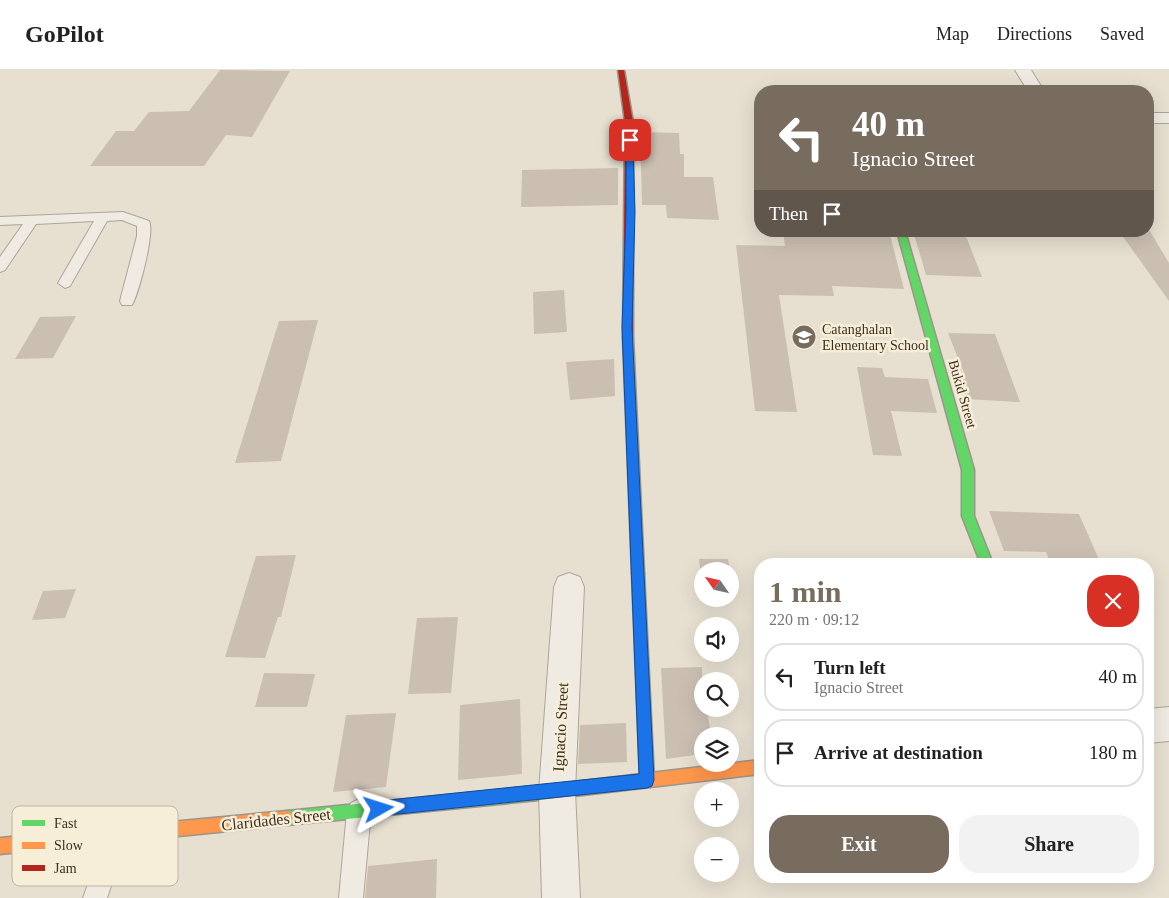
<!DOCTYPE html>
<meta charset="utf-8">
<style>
body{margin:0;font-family:Georgia,serif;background:#f2f2f2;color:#222;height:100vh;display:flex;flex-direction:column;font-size:19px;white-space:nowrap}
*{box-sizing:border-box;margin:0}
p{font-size:16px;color:#767676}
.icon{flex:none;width:28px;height:28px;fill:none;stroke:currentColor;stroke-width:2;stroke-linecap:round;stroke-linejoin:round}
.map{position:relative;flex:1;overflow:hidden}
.side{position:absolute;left:754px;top:488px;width:400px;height:325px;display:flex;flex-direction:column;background:#fff;border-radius:20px;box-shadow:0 5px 20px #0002}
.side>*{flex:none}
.hud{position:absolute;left:754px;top:15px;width:400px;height:152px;border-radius:20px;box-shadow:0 5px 20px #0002;background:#786c5e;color:#fff;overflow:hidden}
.needle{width:32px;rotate:304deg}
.buttons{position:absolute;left:694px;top:492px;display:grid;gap:10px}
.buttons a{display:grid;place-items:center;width:45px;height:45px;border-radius:50%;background:#fff;box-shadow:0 5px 20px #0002;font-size:25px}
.pin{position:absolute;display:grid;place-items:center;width:42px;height:42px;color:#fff;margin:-21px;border-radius:10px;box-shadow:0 2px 8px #0006}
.me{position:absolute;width:55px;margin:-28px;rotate:84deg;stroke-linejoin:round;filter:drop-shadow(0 0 4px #0008)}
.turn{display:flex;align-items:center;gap:18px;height:105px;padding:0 15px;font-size:22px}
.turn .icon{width:65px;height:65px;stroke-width:2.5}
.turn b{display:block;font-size:35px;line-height:42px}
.then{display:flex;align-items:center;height:48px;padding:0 15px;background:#0003;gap:10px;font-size:19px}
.round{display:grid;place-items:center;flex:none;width:52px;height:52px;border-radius:20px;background:#f2f2f2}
.headline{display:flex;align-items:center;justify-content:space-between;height:85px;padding:0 15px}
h1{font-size:30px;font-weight:700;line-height:38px;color:#786c5e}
.button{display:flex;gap:10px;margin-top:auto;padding:10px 15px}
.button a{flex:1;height:58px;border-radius:20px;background:#786c5e;color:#fff;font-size:20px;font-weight:700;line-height:58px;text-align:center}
.button a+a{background:#f2f2f2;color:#222}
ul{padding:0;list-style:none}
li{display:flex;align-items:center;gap:15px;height:68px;margin:0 10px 8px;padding:0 5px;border:2px solid #e0e0e0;border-radius:20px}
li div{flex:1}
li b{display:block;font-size:19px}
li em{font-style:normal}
header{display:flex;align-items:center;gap:30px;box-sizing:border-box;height:70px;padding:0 25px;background:#fff;border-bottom:1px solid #e0e0e0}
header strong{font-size:24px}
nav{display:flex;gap:28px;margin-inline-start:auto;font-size:18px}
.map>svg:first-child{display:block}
.building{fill:#cbbfb2}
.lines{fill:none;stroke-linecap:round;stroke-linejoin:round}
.lane-casing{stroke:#ada599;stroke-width:2}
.street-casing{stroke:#ada599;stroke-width:2}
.fast-casing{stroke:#9c958a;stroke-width:3}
.slow-casing{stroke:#9c958a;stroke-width:3}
.jam-casing{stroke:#9c958a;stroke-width:3}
.lane{fill:#efebe3;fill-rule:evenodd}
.street{fill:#efebe3;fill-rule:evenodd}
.fast{fill:#63d668;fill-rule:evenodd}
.slow{fill:#ff974d;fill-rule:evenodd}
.jam{fill:#b3261e;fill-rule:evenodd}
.route{fill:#1a73e8;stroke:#114b97}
.labels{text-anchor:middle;stroke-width:5;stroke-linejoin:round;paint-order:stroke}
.poi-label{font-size:14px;fill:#3d2e20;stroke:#f7eed8;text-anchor:start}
.street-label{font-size:14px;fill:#3d2e20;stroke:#f7eed8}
.near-street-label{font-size:16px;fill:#3d2e20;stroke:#f7eed8}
.key{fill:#f7eed8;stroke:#bfb4a1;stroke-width:1}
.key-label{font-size:14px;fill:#3d2e20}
</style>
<header>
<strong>GoPilot</strong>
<nav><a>Map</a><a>Directions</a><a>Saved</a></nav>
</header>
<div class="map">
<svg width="1169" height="828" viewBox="0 0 1169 828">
<rect width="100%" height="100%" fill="#e7e0d1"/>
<path class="building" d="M 220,0 L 290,1 L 252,67 L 226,65 L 204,96 L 90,96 L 116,61 L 134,61 L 149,42 L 189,41 Z
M 640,62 L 679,63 L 680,84 L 684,84 L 684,107 L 713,107 L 719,150 L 667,148 L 666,135 L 642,135 Z
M 618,98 L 618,135 L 521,137 L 522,100 Z
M 1148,158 L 1169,193 L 1169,231 L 1119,161 L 1148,161 Z
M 783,161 L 889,161 L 904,219 L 832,216 L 834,226 L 779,225 L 797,342 L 755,341 L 736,175 L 785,176 Z
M 913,161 L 964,161 L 982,207 L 926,205 Z
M 564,220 L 567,262 L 534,264 L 533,222 Z
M 76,246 L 53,288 L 15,289 L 40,247 Z
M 318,250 L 281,391 L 235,393 L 279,251 Z
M 948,263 L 995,264 L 1020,332 L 966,329 L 957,302 L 964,303 Z
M 614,289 L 615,326 L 570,330 L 566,292 Z
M 857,297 L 882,298 L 885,307 L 928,309 L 937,343 L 891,341 L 902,386 L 873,385 Z
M 989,441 L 1079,444 L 1101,494 L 1051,494 L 1046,482 L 1004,481 Z
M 296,485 L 281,547 L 278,547 L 265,588 L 225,587 L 256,486 Z
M 699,489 L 728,489 L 730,501 L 702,501 L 702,518 Z
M 76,519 L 65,548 L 32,550 L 43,521 Z
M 458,547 L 451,623 L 408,624 L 417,548 Z
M 702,597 L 702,639 L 707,639 L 711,666 L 702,666 L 702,684 L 666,689 L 661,598 Z
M 264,603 L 315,604 L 307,637 L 255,637 Z
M 520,629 L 522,704 L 458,710 L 460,635 Z
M 396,643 L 386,717 L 333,722 L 346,645 Z
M 626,653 L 627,692 L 578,694 L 580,655 Z
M 437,789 L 436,828 L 365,828 L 368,796 Z"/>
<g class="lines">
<defs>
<path id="lane" d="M 123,142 L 149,151 C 155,162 139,223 132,235 L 122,235 L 120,231 L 137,166 L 137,156 L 122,150 L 107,151 L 70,216 L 65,218 L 58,213 L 94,151 L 36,154 L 5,200 L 0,202 L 0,187 L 23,154 L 0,155 L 0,147 Z
M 359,729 L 367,733 L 371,741 L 363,828 L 339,828 L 347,741 L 351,733 Z
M 116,753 L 124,757 L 128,765 L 107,828 L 83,828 L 108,757 Z"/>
<path id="street" d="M 1015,0 L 1031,0 L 1044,21 L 1028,21 Z
M 1148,43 L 1169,43 L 1169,53 L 1148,53 Z
M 569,503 L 580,507 L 584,517 L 575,721 L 580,828 L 542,828 L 539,721 L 554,517 L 558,507 Z
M 1169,637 L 1169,671 L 1148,673 L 1148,639 Z"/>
<path id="fast" d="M 897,161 L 905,161 L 974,400 L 974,446 L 993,494 L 981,494 L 962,446 L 962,400 Z
M 638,497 L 642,499 L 644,503 L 654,710 L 652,715 L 647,717 L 642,715 L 640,710 L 632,503 L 634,499 Z
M 549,715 L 554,717 L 556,722 L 554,727 L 549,729 L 287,755 L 282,753 L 280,748 L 282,743 L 287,741 Z"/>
<path id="slow" d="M 628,264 L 633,268 L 644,503 L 642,507 L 638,509 L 634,507 L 632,503 L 623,268 Z
M 760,690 L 760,704 L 549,729 L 544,727 L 542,722 L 544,717 L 549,715 Z
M 287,741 L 292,743 L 294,748 L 292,753 L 287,755 L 0,784 L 0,768 Z"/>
<path id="jam" d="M 618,0 L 624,0 L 633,52 L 633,268 L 628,272 L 623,268 L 625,52 Z"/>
</defs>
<use href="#lane" class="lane-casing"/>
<use href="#street" class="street-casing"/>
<use href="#fast" class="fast-casing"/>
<use href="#slow" class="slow-casing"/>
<use href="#jam" class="jam-casing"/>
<use href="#lane" class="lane"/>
<use href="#street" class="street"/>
<use href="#fast" class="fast"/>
<use href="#slow" class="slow"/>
<use href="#jam" class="jam"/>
</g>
<path class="route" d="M 630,67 L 633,70 L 635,142 L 632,257 L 654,710 L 652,716 L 647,718 L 379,746 L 374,744 L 371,739 L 374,733 L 379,731 L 639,704 L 622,257 L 626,142 L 626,70 Z"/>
<defs>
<symbol id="school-disc" viewBox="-11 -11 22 22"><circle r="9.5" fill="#786c5e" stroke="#f7eed8"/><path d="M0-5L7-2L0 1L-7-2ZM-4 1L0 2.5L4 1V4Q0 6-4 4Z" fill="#fff"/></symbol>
</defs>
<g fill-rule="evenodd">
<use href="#school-disc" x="790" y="253" width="28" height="28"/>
</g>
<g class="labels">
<g class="poi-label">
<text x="822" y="264">Catanghalan<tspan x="822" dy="16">Elementary School</tspan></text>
</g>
<g class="street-label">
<text transform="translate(963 324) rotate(74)" y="5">Bukid Street</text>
</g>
<g class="near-street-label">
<text transform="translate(560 657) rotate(-87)" y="6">Ignacio Street</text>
<text transform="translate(276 749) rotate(-6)" y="6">Claridades Street</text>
</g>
</g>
<rect x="12" y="736" width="166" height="80" rx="8" class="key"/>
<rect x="22" y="750" width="23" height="6" fill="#63d668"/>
<rect x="22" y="772" width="23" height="7" fill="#ff974d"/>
<rect x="22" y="795" width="23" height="6" fill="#b3261e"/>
<g class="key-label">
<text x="54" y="758">Fast</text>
<text x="54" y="780">Slow</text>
<text x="54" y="803">Jam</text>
</g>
</svg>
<div class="buttons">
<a><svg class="needle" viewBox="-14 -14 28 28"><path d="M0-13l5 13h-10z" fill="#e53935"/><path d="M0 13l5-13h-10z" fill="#767676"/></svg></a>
<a><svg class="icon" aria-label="sound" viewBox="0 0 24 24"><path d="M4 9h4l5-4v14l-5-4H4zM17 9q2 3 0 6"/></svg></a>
<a><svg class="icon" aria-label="search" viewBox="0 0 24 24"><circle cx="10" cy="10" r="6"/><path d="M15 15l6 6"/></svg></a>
<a><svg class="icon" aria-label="layers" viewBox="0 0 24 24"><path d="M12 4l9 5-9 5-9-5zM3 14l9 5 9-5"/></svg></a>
<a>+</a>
<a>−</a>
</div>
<div class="pin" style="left:630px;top:70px;background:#d93025"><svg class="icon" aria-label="arrive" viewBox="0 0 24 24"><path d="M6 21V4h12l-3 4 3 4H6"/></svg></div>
<svg class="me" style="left:379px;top:739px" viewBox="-20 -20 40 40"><path d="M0-17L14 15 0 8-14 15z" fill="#1a73e8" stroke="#fff" stroke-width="4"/></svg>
<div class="hud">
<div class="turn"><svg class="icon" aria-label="left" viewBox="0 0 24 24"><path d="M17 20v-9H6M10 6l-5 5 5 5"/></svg><div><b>40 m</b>Ignacio Street</div></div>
<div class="then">Then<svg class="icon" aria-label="arrive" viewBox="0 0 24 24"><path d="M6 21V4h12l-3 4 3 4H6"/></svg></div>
</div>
<section class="side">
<div class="headline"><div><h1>1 min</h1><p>220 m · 09:12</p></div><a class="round" style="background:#d93025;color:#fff"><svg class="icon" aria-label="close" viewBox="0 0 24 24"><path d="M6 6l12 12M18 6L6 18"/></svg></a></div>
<ul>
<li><svg class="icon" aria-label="left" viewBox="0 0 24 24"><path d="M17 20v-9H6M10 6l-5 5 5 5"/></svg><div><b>Turn left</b><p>Ignacio Street</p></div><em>40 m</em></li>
<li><svg class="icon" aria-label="arrive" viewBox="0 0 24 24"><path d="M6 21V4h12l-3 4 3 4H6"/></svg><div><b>Arrive at destination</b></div><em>180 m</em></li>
</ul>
<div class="button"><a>Exit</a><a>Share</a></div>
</section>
</div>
